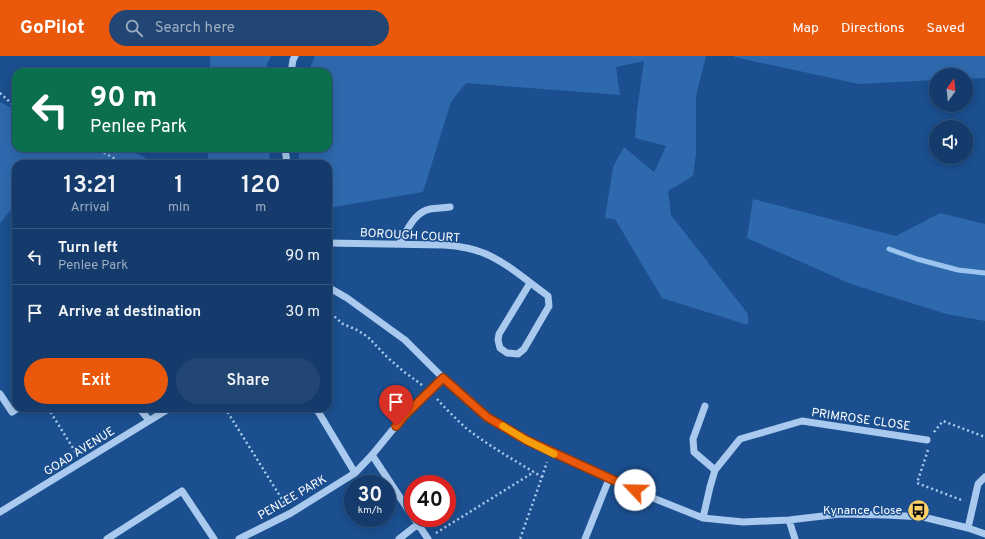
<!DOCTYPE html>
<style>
body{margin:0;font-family:Overpass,sans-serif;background:#214673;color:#f1f3f6;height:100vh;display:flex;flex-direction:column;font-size:15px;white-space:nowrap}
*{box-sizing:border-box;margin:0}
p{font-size:13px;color:#9dadc1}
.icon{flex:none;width:22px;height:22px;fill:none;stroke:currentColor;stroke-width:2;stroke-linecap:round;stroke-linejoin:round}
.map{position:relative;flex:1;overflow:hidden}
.drawer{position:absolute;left:12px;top:104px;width:320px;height:252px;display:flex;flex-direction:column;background:#143b6b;border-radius:12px;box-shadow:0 2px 10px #0003,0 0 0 1px #33557e}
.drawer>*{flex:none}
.hud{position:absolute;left:12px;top:12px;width:320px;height:84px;border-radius:12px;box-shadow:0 2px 10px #0003,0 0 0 1px #33557e;background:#0b6e4f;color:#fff;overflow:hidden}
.needle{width:26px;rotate:15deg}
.fabs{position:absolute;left:929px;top:12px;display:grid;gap:8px}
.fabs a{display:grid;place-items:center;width:44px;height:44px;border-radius:50%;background:#143b6b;box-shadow:0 2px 10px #0003,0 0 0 1px #33557e;font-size:20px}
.speed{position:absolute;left:344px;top:419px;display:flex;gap:8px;font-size:20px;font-weight:700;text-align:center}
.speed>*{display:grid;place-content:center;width:52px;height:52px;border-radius:50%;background:#143b6b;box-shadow:0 2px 10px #0003,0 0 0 1px #33557e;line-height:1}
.speed small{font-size:10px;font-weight:400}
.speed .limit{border:6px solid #d22;background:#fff;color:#111}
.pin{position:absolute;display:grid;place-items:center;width:34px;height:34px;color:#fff;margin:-41px -17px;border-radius:50% 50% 50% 0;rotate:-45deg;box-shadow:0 0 4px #0007}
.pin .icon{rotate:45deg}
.me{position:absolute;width:44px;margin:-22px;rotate:294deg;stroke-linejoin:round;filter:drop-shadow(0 0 3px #0008)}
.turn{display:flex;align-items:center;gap:14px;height:84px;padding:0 12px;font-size:18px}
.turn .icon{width:52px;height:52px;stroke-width:2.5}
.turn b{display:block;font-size:28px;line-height:34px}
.eta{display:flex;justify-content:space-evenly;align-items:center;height:68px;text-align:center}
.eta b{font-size:24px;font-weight:600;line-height:28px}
.action{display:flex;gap:8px;margin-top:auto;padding:8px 12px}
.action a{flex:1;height:46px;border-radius:24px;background:#ea580c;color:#fff;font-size:16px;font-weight:600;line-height:46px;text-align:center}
.action a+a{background:#214673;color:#f1f3f6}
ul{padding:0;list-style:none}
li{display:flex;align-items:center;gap:12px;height:56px;padding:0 12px;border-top:1px solid #33557e}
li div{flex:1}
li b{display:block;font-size:15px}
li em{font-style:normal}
header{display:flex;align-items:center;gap:24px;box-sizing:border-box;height:56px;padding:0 20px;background:#ea580c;color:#fff}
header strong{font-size:19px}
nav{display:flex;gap:22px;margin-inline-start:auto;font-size:14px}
.search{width:280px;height:36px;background:#214673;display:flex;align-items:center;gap:10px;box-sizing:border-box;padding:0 14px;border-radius:22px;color:#9dadc1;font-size:15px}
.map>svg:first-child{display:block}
.green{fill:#2e69ad}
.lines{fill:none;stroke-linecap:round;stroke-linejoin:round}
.stream{stroke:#9cc4f0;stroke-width:5}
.path{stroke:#a9c9ee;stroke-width:2.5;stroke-dasharray:2 3;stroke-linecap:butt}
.minor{stroke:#a9c9ee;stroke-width:7}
.route-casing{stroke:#983908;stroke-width:10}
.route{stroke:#ea580c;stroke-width:7}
.slow{stroke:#f59e0b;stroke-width:7}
.labels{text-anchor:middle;stroke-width:3;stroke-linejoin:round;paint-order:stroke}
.street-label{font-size:12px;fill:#fff;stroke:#1b4f8f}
.poi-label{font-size:12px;fill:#fff;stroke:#1b4f8f;text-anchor:end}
</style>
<header>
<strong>GoPilot</strong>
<div class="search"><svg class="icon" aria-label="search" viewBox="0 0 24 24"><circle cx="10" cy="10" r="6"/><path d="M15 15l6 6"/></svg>Search here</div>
<nav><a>Map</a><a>Directions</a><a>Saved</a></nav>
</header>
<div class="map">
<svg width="985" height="483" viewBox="0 0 985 483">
<rect width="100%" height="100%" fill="#1b4f8f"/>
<path class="green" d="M 210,0 L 271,0 L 267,8 L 267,16 L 210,16 Z
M 315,0 L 706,0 L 696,40 L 696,98 L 693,120 L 668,135 L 671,159 L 748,258 L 748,269 L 662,242 L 615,163 L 605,162 L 613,111 L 624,91 L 654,116 L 666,90 L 635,82 L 637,54 L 644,5 L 616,11 L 620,39 L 466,27 L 451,46 L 423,136 L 328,152 L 328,108 L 300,108 L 298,92 L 328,92 L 328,16 L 308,16 Z
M 735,0 L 985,0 L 985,22 L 966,23 L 966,19 L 936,19 L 936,24 L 859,28 L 734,1 Z
M 0,46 L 16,54 L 16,92 L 126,92 L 157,108 L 16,108 L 16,148 L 0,167 Z
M 208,92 L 269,92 L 270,108 L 208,108 Z
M 753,143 L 896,180 L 940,157 L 985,168 L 985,265 L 946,258 L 851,228 L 747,182 Z"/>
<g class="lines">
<path class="stream" d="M 889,193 L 917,203 L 958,214 L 985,217"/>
<path class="path" d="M 0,37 L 13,49 L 16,51
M 95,92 L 125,108
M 328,253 L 335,261 L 343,268 L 357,274 L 368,281 L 387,301 L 403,315 L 422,329
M 437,343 C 446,353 456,363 466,372 C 490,391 516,405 542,421 L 520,483
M 48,352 L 76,397
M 225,352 L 285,448
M 934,376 L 943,365 L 985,381
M 928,394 L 917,427 L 964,445
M 542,421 L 547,406
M 436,477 L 534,416"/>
<path class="minor" d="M 291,16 L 293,4 L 295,0
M 285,92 L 287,108
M 328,187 L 444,189 C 458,190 473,192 486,198 C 509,208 528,226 548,240 L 549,250 L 524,293 L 518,298 L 507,297 L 500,292 L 498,284 L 499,278 L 530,227
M 399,188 C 407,175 414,156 430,153 C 437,152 443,152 450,151
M 328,231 L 347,242 L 405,284 L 443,322 L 487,361 L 526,384 L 551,396 L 648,440 L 703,462 L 743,466 L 789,464 L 840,458 L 886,459 L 923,461 L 968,472 L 985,478
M 0,338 L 12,356 L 18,352
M 705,350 L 693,383 L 694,396 L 715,414
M 139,352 L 149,364
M 316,352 L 355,417
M 372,399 L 413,461
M 0,456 L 170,352
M 414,462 L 428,483
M 703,462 L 710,431 L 715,414 L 740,383 L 802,365 L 927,384
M 789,464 L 795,483
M 968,472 L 978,428 L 985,421
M 107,483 L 182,435 L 214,483
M 239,483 L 291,457 L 355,417 L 372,399 L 404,360 L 443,322
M 399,483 L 418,468
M 585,483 L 609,423"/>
</g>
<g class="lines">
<defs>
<path id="route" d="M 396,370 L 404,360 L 443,322 L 487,361 L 526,384 L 635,434"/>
</defs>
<use href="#route" class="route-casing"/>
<use href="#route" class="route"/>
<path class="slow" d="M 503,370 L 526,384 L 554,398"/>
</g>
<defs>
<symbol id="bus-disc" viewBox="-11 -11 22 22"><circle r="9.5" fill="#ffd166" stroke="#1b4f8f"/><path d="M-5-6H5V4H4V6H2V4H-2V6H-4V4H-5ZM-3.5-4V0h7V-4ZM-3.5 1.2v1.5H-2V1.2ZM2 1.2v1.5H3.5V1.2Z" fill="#111"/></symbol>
</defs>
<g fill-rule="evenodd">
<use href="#bus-disc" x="906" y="442" width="25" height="25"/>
</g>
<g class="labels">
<g class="street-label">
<text transform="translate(410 179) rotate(3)" y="4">BOROUGH COURT</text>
<text transform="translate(861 363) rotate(8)" y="4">PRIMROSE CLOSE</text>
<text transform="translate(79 395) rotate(-32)" y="4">GOAD AVENUE</text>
<text transform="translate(292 441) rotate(-30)" y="4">PENLEE PARK</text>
</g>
<g class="poi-label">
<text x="902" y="458">Kynance Close</text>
</g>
</g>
</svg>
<div class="fabs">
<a><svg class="needle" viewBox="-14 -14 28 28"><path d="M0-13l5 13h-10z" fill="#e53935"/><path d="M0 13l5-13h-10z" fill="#9dadc1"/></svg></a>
<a><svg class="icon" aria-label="sound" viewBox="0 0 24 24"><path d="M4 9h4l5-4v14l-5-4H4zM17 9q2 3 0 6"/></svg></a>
</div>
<div class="speed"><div>30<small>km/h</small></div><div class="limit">40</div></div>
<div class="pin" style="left:396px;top:370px;background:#d93025"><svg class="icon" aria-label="arrive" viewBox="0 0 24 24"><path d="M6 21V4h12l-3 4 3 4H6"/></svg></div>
<svg class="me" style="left:635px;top:434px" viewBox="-20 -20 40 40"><circle r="19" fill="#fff"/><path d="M0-13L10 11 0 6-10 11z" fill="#ea580c"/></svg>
<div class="hud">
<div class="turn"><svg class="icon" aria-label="left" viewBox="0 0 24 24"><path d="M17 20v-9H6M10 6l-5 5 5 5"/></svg><div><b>90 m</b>Penlee Park</div></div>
</div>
<section class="drawer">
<div class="eta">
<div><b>13:21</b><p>Arrival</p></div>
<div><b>1</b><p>min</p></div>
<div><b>120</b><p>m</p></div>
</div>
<ul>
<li><svg class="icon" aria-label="left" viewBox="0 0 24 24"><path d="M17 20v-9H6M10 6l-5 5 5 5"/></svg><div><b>Turn left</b><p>Penlee Park</p></div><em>90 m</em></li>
<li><svg class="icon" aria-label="arrive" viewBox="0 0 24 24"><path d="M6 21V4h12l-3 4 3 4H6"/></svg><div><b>Arrive at destination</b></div><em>30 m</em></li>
</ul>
<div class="action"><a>Exit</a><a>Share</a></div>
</section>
</div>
